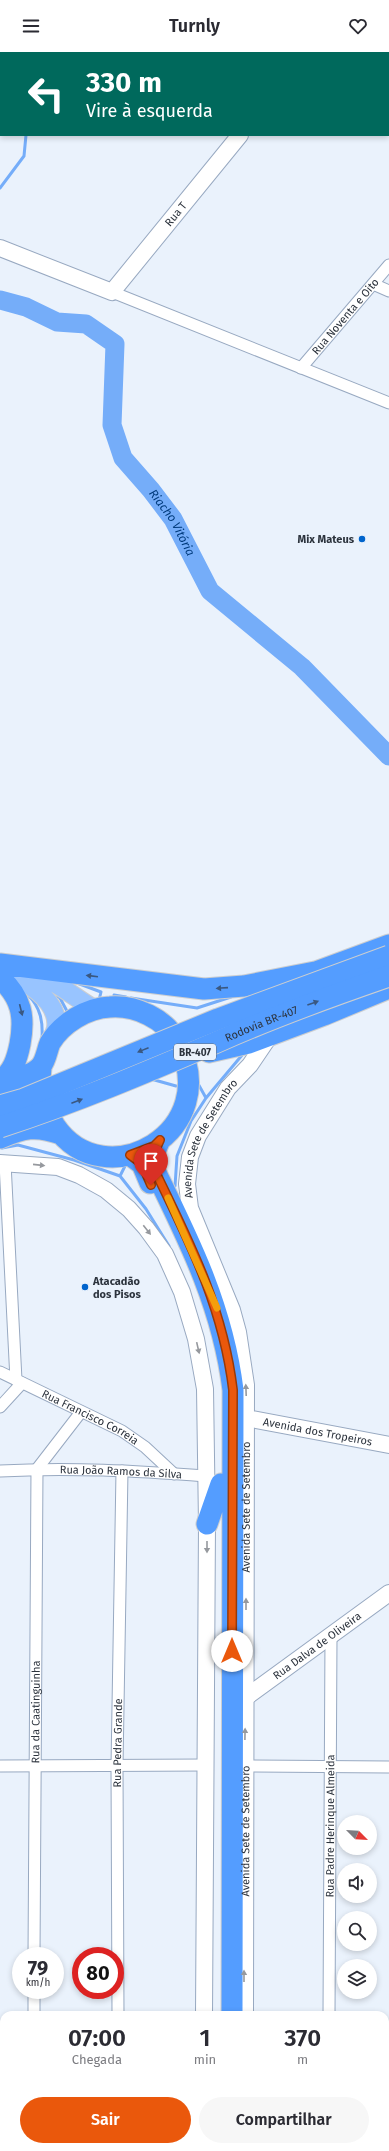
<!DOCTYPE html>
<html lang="pt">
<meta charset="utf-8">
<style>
body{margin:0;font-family:"Fira Sans",sans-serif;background:#f7f7f7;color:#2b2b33;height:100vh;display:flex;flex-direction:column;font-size:15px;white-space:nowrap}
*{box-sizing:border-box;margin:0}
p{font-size:13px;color:#7c7c81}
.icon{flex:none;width:22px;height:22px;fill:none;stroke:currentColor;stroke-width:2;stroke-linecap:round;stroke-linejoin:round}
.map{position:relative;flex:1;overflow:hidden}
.sheet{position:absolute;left:0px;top:1959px;width:389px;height:140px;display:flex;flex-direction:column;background:#fff;border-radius:12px 12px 0 0;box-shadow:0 2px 6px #0003}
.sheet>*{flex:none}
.top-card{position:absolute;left:0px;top:0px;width:389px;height:84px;box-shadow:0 2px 6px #0003;background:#00695c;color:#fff;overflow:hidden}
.needle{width:26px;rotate:114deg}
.buttons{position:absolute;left:337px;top:1763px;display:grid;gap:8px}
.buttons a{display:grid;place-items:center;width:40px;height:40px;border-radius:50%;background:#fff;box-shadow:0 2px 6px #0003;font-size:20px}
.speed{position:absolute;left:12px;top:1895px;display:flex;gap:8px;font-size:20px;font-weight:700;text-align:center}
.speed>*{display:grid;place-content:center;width:52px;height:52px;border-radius:50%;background:#fff;box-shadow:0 2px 6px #0003;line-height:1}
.speed small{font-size:10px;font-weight:400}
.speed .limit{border:6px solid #d22;background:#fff;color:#111}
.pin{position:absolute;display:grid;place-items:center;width:34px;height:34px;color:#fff;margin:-41px -17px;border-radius:50% 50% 50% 0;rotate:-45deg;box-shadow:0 0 4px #0007}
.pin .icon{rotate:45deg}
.me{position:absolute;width:44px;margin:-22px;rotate:0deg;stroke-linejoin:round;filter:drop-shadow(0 0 3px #0008)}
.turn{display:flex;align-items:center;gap:14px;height:84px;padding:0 20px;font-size:18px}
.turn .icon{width:52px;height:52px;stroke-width:2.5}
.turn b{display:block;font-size:28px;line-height:34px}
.eta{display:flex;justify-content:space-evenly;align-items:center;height:68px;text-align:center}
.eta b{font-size:24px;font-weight:600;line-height:28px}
.cta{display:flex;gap:8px;margin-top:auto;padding:8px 20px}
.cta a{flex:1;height:46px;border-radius:24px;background:#ea580c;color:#fff;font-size:16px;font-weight:600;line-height:46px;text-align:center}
.cta a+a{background:#f7f7f7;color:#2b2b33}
header{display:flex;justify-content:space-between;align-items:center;height:52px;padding:0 20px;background:#fff;font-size:18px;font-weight:600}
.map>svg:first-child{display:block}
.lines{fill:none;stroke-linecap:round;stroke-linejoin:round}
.stream{stroke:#75adf9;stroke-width:3}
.river{stroke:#75adf9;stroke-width:19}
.street-casing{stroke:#98a9c1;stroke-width:13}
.secondary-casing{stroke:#98a9c1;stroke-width:18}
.primary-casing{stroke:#ccced0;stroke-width:20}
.highway-casing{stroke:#ccced0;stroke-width:23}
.street{stroke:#fff;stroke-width:11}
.secondary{stroke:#fff;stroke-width:16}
.primary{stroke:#98c4ff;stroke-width:18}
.highway{stroke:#549dff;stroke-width:21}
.highway-bridge-casing{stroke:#ccced0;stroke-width:23;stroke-linecap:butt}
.highway-bridge{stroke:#549dff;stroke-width:21}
.oneway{fill:#3a5881}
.oneway2{fill:#96999e}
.route-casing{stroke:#983908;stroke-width:10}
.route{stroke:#ea580c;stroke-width:7}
.slow{stroke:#f59e0b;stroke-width:7}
.poi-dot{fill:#0064cc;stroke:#eaf2fc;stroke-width:1.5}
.labels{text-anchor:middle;stroke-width:3.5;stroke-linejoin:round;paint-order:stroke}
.shield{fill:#eaf2fc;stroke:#656c76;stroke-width:1}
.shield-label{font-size:10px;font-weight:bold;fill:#2c333d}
.street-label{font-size:11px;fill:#2c333d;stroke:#eaf2fc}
.poi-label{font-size:11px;font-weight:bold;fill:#2c333d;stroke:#eaf2fc;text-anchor:end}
.water-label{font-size:12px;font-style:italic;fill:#013b7d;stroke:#eaf2fc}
</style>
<header><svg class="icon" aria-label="menu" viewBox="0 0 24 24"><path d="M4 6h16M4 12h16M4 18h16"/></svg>Turnly<svg class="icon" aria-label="heart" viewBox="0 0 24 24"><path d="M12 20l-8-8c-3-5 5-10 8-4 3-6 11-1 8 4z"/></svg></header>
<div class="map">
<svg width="389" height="2099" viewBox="0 0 389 2099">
<rect width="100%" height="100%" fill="#eaf2fc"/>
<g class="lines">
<path class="stream" d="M 31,1 L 31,0
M 0,136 L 24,104 L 26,83
M 77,931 L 101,940 L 99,948
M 49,938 L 60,946 L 69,963
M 28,943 C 41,956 43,970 42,987
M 114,943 L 126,945
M 131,946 L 197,956 L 231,945
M 151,1027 L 176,1034
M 196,1028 L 206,1046
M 2,1096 L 18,1093 L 74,1108 L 120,1124 L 146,1157 L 169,1194
M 120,1124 L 127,1110
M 175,1134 L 177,1104 L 191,1069 L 206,1046 L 243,1002"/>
<path class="river" id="s1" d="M 0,248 L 26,255 L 57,270 L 86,272 L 115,292 L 112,373 L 123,406 L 151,438 L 173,467 L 210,539 L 302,615 L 389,704"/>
<defs>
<g id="street">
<path d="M 373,232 L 389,239"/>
<path d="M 112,240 L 389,351"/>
<path id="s2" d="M 301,316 L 389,213"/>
<path d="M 5,1111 L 16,1328"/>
<path id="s3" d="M 0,1320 L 122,1379 L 145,1395 L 174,1422"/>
<path d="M 0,1355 L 22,1331"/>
<path id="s4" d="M 0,1419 C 69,1415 137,1419 206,1424"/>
<path d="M 0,1714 L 206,1713"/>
<path d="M 244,1714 L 389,1715"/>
<path id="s5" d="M 34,1904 L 37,1417 L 81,1360"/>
<path d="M 34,1963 L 34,1938"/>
<path id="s6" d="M 118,1963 L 117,1714 L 122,1419"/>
<path id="s7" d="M 329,1963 L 331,1585"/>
<path d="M 385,1992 L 389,1992"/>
<path d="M 0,1993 L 4,1993"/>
<path d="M 329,2095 L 329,2099"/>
<path d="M 33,2099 L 33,2095"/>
<path d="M 118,2099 L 118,2095"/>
</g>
<g id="secondary">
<path d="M 306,1 L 307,0"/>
<path id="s8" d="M 0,196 L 112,240 L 240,83"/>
<path d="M 0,1111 L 58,1115 L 79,1123 L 106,1138 L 129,1157 L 146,1176 L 165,1202 L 182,1240 L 196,1287 L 205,1337 L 207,1472 L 204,1963"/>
<path id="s9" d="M 246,1366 L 389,1393"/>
<path id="s10" d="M 245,1646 L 389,1541"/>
<path id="s11" d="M 245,1963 L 246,1333 L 238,1280 L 232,1258 L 190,1156 L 187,1132 L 190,1105 L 198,1084 L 228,1036 L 250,1013 L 271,982"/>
<path d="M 204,2099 L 204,2095"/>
<path d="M 245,2099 L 245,2095"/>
</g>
<path id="primary" d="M 0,918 C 22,927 60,947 56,976 C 55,981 52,986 51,991
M 30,921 C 60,930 71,944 96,958"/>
<path id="highway" d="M 0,912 L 204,937 L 244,934 L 315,920
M 302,925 L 389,893
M 0,926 C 22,946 25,965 20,992 C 17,1007 13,1020 0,1029
M 209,1000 L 249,991 L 324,963 L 389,936
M 0,1032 C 12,1028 33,1024 41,1014 C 46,1008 47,998 50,991 C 62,971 87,956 110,955 C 136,953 165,967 177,989 C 226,1079 105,1147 55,1074 C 48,1063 42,1051 40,1038 C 39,1030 41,1021 41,1014
M 0,1086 C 24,1076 35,1073 61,1082
M 160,1088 L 151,1108 L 154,1117 C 190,1190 223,1256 233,1338 L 232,1963
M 130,1103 L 142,1112 L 150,1131
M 207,1472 L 221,1432
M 219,2099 L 219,2095"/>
</defs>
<use href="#street" class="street-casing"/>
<use href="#secondary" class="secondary-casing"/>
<use href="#primary" class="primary-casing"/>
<use href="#highway" class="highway-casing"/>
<use href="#street" class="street"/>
<use href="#secondary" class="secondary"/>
<use href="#primary" class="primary"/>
<use href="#highway" class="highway"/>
<defs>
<g id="highway-bridge">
<path d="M 0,1054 L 24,1047 L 218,967 L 389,904"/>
<path id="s12" d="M 0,1075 C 74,1051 145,1021 217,990 C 273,965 331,944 389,924"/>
</g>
</defs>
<use href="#highway-bridge" class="highway-bridge-casing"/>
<use href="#highway-bridge" class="highway-bridge"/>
</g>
<defs><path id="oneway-solid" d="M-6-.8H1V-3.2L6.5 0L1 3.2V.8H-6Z"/></defs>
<g class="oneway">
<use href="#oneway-solid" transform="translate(92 924) rotate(-173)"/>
<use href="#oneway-solid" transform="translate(222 936) rotate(176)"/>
<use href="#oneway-solid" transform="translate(313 951) rotate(-20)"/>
<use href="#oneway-solid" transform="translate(21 958) rotate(76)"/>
<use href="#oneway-solid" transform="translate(143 998) rotate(158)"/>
<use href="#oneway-solid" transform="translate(77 1049) rotate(-21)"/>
</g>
<g class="oneway2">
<use href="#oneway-solid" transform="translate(39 1113) rotate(6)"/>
<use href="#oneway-solid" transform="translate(147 1178) rotate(52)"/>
<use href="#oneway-solid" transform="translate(198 1296) rotate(77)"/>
<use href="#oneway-solid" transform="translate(246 1338) rotate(-92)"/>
<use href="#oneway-solid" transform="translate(207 1495) rotate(90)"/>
<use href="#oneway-solid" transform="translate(246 1552) rotate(-90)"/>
<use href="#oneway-solid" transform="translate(245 1682) rotate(-89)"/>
<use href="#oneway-solid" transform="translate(244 1924) rotate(-90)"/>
</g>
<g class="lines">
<defs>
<path id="route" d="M 151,1133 L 142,1112 L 130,1103 L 154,1094 L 160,1088 L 151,1108 L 154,1117 C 190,1191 223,1255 233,1338 L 232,1599"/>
</defs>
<use href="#route" class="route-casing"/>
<use href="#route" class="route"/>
<path class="slow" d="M 168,1146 L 217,1256"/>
</g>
<g class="poi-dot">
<circle cx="362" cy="487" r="4"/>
<circle cx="85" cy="1235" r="4"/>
</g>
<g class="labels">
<rect class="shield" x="174" y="992" width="42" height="16" rx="3"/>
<g class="shield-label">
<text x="195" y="1004">BR-407</text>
</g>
<g class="street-label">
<text dy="4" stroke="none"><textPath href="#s8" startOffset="221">Rua T</textPath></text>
<text dy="4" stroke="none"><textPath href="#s2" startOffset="68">Rua Noventa e Oito</textPath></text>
<text dy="4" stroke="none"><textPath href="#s12" startOffset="281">Rodovia BR-407</textPath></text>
<text dy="4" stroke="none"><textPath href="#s11" startOffset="892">Avenida Sete de Setembro</textPath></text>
<text dy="4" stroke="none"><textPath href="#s3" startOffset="101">Rua Francisco Correia</textPath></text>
<text dy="4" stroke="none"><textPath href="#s9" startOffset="73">Avenida dos Tropeiros</textPath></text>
<text dy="4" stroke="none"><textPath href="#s4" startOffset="121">Rua João Ramos da Silva</textPath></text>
<text dy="4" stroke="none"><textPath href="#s11" startOffset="508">Avenida Sete de Setembro</textPath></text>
<text dy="4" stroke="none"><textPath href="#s10" startOffset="89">Rua Dalva de Oliveira</textPath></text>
<text dy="4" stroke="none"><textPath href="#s5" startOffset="244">Rua da Caatinguinha</textPath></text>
<text dy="4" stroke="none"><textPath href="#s6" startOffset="272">Rua Pedra Grande</textPath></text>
<text dy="4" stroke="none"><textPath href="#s7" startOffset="189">Rua Padre Herinque Almeida</textPath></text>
<text dy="4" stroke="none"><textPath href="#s11" startOffset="184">Avenida Sete de Setembro</textPath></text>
</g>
<g class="poi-label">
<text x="354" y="491">Mix Mateus</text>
<text x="93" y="1233" text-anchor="start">Atacadão<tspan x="93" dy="13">dos Pisos</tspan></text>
</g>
<g class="water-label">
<text dy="4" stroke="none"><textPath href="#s1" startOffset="323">Riacho Vitória</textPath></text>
</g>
</g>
</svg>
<div class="buttons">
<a><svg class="needle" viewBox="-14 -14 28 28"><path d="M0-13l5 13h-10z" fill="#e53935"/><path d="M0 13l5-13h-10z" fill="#7c7c81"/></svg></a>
<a><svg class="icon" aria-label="sound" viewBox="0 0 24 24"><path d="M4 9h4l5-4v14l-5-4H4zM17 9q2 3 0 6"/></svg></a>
<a><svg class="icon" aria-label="search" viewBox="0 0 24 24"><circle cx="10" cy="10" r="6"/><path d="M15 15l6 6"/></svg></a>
<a><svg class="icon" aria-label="layers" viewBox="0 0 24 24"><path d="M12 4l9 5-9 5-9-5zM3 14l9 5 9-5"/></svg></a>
</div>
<div class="speed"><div>79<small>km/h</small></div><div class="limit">80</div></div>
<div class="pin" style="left:151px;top:1133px;background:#d93025"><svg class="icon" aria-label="arrive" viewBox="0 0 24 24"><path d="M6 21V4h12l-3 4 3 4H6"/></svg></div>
<svg class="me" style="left:232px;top:1599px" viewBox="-20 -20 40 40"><circle r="19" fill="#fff"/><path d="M0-13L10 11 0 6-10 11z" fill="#ea580c"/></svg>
<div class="top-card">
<div class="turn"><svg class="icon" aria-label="left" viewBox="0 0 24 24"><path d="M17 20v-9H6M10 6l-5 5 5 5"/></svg><div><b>330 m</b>Vire à esquerda</div></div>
</div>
<section class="sheet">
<div class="eta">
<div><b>07:00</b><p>Chegada</p></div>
<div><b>1</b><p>min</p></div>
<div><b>370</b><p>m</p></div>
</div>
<div class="cta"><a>Sair</a><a>Compartilhar</a></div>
</section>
</div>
